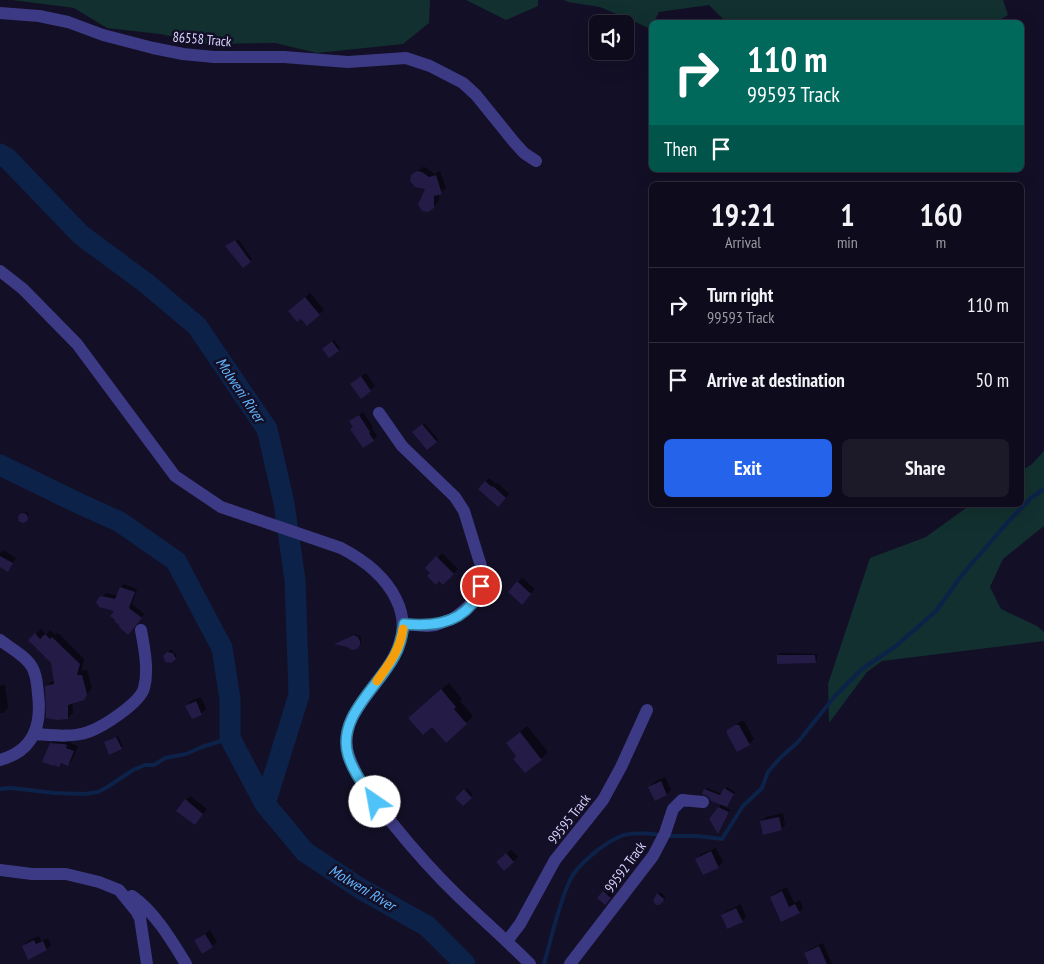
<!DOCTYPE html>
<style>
body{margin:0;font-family:"PT Sans Narrow",sans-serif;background:#1c1929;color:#f1f3f6;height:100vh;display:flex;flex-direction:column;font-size:19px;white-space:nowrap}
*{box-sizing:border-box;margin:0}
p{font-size:16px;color:#9b9ba3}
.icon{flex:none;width:28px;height:28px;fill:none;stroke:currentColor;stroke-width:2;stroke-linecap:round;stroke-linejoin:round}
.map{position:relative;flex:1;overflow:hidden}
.drawer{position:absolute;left:649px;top:182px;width:375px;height:325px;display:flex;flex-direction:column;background:#0e0b1c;border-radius:8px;box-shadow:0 5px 20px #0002,0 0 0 1px #2e2b3b}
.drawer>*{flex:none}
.top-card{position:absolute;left:649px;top:20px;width:375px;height:152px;border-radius:8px;box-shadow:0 5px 20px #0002,0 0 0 1px #2e2b3b;background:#00695c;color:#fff;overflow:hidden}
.tools{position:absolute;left:589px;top:15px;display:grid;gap:10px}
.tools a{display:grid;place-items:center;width:45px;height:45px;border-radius:8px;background:#0e0b1c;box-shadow:0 5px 20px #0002,0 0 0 1px #2e2b3b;font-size:25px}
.pin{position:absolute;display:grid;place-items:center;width:42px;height:42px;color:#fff;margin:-21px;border:2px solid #fff;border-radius:50%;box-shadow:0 1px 5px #0007}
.me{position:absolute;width:55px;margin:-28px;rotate:327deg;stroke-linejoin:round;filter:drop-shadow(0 0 4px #0008)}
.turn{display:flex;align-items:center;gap:18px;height:105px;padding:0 15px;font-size:22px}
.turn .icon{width:65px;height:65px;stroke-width:2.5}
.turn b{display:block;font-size:35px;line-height:42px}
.then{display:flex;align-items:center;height:48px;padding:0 15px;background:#0003;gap:10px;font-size:19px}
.eta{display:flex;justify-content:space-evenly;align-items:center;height:85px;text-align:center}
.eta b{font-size:30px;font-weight:700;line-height:35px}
.button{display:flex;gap:10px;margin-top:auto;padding:10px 15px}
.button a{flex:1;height:58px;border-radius:8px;background:#2563eb;color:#fff;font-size:20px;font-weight:700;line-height:58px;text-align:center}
.button a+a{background:#1c1929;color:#f1f3f6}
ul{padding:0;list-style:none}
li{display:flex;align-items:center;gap:15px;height:75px;padding:0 15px;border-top:1px solid #2e2b3b}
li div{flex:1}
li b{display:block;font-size:19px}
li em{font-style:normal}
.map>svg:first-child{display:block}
.green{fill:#12302f}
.shadow{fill:#0007}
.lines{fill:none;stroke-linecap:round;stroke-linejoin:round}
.stream{stroke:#0c2248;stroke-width:4}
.river{stroke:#0c2248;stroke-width:21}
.building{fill:#241b47}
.street{stroke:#3d3a85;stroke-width:12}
.route-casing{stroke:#337fa1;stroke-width:12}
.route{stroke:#4fc3f7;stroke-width:9}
.slow{stroke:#f59e0b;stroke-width:9}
.labels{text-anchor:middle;stroke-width:5;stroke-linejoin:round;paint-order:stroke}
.street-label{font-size:14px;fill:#d9d4ff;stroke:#130f26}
.water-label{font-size:15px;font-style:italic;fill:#62b6ff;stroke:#130f26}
</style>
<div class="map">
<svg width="1044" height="964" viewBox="0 0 1044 964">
<rect width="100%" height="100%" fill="#130f26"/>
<path class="green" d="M 12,0 L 430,0 L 429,23 L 403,44 L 317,53 L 275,43 L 207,44 L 160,34 L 107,28 L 74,8 Z
M 466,0 L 538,0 L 538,6 L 506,20 Z
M 564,0 L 1003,0 L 1008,15 L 996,22 L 726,22 L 709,5 L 659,12 L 654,22 L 651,22 L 651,29 L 600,7 L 568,2 Z
M 1044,451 L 1044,526 L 1003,559 L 990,587 L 1001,609 L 1037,626 L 1044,632 L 1044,641 L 882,661 L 867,672 L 829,723 L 828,684 L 870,558 L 926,537 L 970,505 L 1021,505 L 1021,471 L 1032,464 Z"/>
<path class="shadow" d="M 423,167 L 427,168 L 434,174 L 440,171 L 446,188 L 439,194 L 439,200 L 432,209 L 427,188 L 412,176 Z
M 238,239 L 252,259 L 250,261 L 228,245 Z
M 310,293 L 324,310 L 307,324 L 294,307 Z
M 334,340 L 340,348 L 338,350 L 325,347 Z
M 366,373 L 375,386 L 361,397 L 356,380 Z
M 363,412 L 373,427 L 372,428 L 377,436 L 373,440 L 354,426 L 351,421 Z
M 424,423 L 438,439 L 427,448 L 414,432 Z
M 489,478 L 496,484 L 498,483 L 509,494 L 498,505 L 480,489 Z
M 27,512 L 29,516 L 23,522 L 19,520 L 22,513 Z
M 3,550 L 16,558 L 8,570 L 0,566 L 0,553 Z
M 442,553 L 458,569 L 443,583 L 427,568 Z
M 522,578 L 535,589 L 526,598 L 518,582 Z
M 124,584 L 137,589 L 132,604 L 144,614 L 131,630 L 116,611 L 98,600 L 106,593 L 118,596 L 121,587 Z
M 41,629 L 46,635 L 50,630 L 55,635 L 58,633 L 84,659 L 81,671 L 87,670 L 92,688 L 83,699 L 72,702 L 73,713 L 68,718 L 47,686 L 52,681 L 54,681 L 52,662 L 30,640 Z
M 356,634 L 361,637 L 361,642 L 356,648 L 337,643 Z
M 170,650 L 172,650 L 177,656 L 168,662 L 164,657 Z
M 780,653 L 817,654 L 817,660 L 815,662 L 778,655 Z
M 449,683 L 462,699 L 460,701 L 473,716 L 466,723 L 417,711 Z
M 5,685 L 8,708 L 3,713 L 0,713 L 0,686 Z
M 201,697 L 206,709 L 202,713 L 192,718 L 187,706 L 191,701 Z
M 741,721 L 744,721 L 754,739 L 749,744 L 728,731 Z
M 527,726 L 548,752 L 541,759 L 518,756 L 507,743 Z
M 118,736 L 123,746 L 121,748 L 107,741 Z
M 55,739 L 71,741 L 70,743 L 78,746 L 72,760 L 68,765 L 62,762 L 59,765 L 51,744 Z
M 665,777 L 671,790 L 667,794 L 650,787 L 654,782 Z
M 727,787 L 735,792 L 725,807 L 730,810 L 719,832 L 710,819 L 722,804 L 705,790 L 707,788 L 722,794 Z
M 467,788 L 473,795 L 463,804 L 457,798 Z
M 190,796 L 207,809 L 199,819 L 186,800 Z
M 783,813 L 785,825 L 781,829 L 761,821 L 766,817 Z
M 716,848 L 723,862 L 718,867 L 697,859 L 701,854 Z
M 511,850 L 518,857 L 504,869 L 498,862 Z
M 787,887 L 794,903 L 800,900 L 803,908 L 799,912 L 782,920 L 771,897 L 775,893 Z
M 608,888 L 614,893 L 609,899 L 604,892 Z
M 659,892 L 664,895 L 665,899 L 663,901 L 658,894 Z
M 741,904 L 746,917 L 742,921 L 722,915 L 727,911 Z
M 210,930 L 217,942 L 212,946 L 195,940 Z
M 39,936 L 41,941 L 48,938 L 51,945 L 47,949 L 29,958 L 23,946 L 28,941 Z
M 823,943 L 832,964 L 811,964 L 806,953 L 810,949 Z"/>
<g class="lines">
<path class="stream" d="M 0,789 L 11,788 L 55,793 L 84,794 L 98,792 L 109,786 L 133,770 L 145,765 L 154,765 L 165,758 L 186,754 L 202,747 L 230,738
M 667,836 L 697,836 L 722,839 L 743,806 L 762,788 L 768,772 L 780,758 L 798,742 L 835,696 L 862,669 L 896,646 L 936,611 L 962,575 L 1007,523 L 1031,498 L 1044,489
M 544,964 C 552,936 558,906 570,880 C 578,864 603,844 619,837 C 628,832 650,833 660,835"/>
<path class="river" d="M 0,154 L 7,158 L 81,235 L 146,283 L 197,326 L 267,429 L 284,503 L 295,580 L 299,695 L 265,804 L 305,852 L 361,889 L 427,926 L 465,964
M 0,465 L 78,503 L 120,522 L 176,561 L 222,648 L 230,699 L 230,738 L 265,804"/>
</g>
<path class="building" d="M 417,171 L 422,172 L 429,177 L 436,175 L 442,194 L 434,196 L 434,208 L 428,212 L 422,211 L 418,204 L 425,189 L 415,187 L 410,181 L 411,175 Z
M 235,240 L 251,262 L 243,268 L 225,246 Z
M 305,297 L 320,315 L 307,326 L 301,319 L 297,322 L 288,311 Z
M 332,341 L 339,351 L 329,358 L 322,349 Z
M 361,376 L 371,391 L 361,399 L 350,384 Z
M 359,415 L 370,432 L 369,433 L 374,441 L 363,448 L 350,429 L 353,427 L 349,421 Z
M 422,424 L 437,442 L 427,450 L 412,432 Z
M 485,481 L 492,487 L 493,486 L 506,498 L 498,507 L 478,489 Z
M18 518a5 5 0 1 1 10 0a5 5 0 1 1-10 0Z
M 0,556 L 13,563 L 8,572 L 0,567 Z
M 436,556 L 454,574 L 443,585 L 439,581 L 436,585 L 427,576 L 430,573 L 425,568 Z
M 517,581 L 531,594 L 522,605 L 508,592 Z
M 120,587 L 135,592 L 129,608 L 142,618 L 128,635 L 119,627 L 120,626 L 114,621 L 115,620 L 110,616 L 114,611 L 99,607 L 96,602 L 99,597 L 102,596 L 115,599 Z
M 35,633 L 40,639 L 45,634 L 50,639 L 52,637 L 80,664 L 77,675 L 82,675 L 87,694 L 84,700 L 68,705 L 68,719 L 57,720 L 46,718 L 45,686 L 54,684 L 51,663 L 28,640 Z
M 354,635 L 358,637 L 360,641 L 360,645 L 357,649 L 352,650 L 347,647 L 334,644 Z
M 167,652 L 173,653 L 176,659 L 171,663 L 165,662 L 163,656 Z
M 777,655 L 815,655 L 816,663 L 777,664 Z
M 441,689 L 456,707 L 454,709 L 467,724 L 446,743 L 432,727 L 423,735 L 408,718 Z
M 196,701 L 202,715 L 192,719 L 185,706 Z
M 735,725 L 739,725 L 750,745 L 737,752 L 727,734 L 727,730 Z
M 520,732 L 542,760 L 525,773 L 513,759 L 516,756 L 506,743 Z
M 116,737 L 122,749 L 109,755 L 104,742 Z
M 50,743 L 64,744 L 67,745 L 66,748 L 74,751 L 68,766 L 61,763 L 59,767 L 55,765 L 54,766 L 42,762 Z
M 661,781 L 667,795 L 655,801 L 648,787 Z
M 724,788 L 734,794 L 727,807 L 711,801 L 708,796 L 702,794 L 704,789 L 720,795 Z
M 464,789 L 472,798 L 463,806 L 455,798 Z
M 185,799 L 203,814 L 195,825 L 176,811 Z
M 718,807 L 729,812 L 718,834 L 709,819 Z
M 779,817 L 782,830 L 763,835 L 760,821 Z
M 711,851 L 719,868 L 703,875 L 695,859 Z
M 506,853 L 514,862 L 504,871 L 496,862 Z
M 603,891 L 611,898 L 605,905 L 597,898 Z
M 782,891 L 789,907 L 795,904 L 800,913 L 781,922 L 770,897 Z
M 657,893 L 664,899 L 663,902 L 659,905 L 656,905 L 653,901 Z
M 736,908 L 743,922 L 727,929 L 721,915 Z
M 205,934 L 213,947 L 202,954 L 194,940 Z
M 34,940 L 36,944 L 43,941 L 47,950 L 28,960 L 22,946 Z
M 819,946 L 827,964 L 809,964 L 804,953 Z"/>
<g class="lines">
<path class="street" d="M 0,13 L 39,16 L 68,22 L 103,35 L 153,48 L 183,54 L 214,57 L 284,57 L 348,62 L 406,58 L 430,66 L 463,83 L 476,95 L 514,142 L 524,153 L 536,161
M 0,271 L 23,289 L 77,344 L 175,476 L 221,507 L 341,548 C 364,560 385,576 396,599 C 429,665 329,700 349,756 C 358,782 375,803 392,823 C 413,849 434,873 458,896 C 482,919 507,941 530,964
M 379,413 L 402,446 L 455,497 L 464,511 L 481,566 L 481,586 L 472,603 L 463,611 L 454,618 L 436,625 L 427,626 L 404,624
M 0,640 C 10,648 26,656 32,667 C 37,675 37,685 38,694 C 42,726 33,751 0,760
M 34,734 C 51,735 72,738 88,732 C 103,727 140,703 144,688 C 149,670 144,647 141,630
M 0,870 L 32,874 L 66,874 L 99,882 L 119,890 L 136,911 L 140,918 L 147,964
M 132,896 C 155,912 172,941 186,964
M 507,941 L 520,924 L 555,860 L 603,800 L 621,767 L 647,710
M 570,964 L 653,856 L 665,833 L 673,809 L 682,800 L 703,802"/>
</g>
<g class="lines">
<defs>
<path id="route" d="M 375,802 C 365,787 353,772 348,755 C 337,717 378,687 394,657 C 400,647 402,636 404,624 C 429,626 455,625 472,604 C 476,599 478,592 481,586"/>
</defs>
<use href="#route" class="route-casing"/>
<use href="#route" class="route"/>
<path class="slow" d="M 377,681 C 389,664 400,650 403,629"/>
</g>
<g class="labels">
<g class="street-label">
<text transform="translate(202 39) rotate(5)" y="5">86558 Track</text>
<text transform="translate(569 819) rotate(-52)" y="5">99595 Track</text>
<text transform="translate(625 867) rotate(-54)" y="5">99592 Track</text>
</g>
<g class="water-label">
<text transform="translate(240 390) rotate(56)" y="5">Molweni River</text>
<text transform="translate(362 888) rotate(31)" y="5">Molweni River</text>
</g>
</g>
</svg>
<div class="tools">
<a><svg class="icon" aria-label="sound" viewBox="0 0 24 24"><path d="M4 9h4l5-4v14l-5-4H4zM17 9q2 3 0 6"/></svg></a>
</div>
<div class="pin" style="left:481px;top:586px;background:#d93025"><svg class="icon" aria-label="arrive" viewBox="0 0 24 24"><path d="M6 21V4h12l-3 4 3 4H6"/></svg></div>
<svg class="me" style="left:375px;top:802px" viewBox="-20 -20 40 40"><circle r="19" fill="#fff"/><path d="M0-13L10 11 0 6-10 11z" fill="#4fc3f7"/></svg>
<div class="top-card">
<div class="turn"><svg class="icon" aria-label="right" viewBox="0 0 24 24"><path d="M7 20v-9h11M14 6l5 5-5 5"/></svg><div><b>110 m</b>99593 Track</div></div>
<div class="then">Then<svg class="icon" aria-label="arrive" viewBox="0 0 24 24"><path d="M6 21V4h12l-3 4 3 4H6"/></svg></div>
</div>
<section class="drawer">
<div class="eta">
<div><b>19:21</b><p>Arrival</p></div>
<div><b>1</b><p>min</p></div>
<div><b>160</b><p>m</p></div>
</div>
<ul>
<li><svg class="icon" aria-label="right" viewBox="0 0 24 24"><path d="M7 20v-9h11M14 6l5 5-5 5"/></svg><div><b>Turn right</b><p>99593 Track</p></div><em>110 m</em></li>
<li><svg class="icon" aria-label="arrive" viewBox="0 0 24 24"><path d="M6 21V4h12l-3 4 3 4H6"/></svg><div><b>Arrive at destination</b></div><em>50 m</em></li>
</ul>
<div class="button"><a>Exit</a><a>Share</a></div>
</section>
</div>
